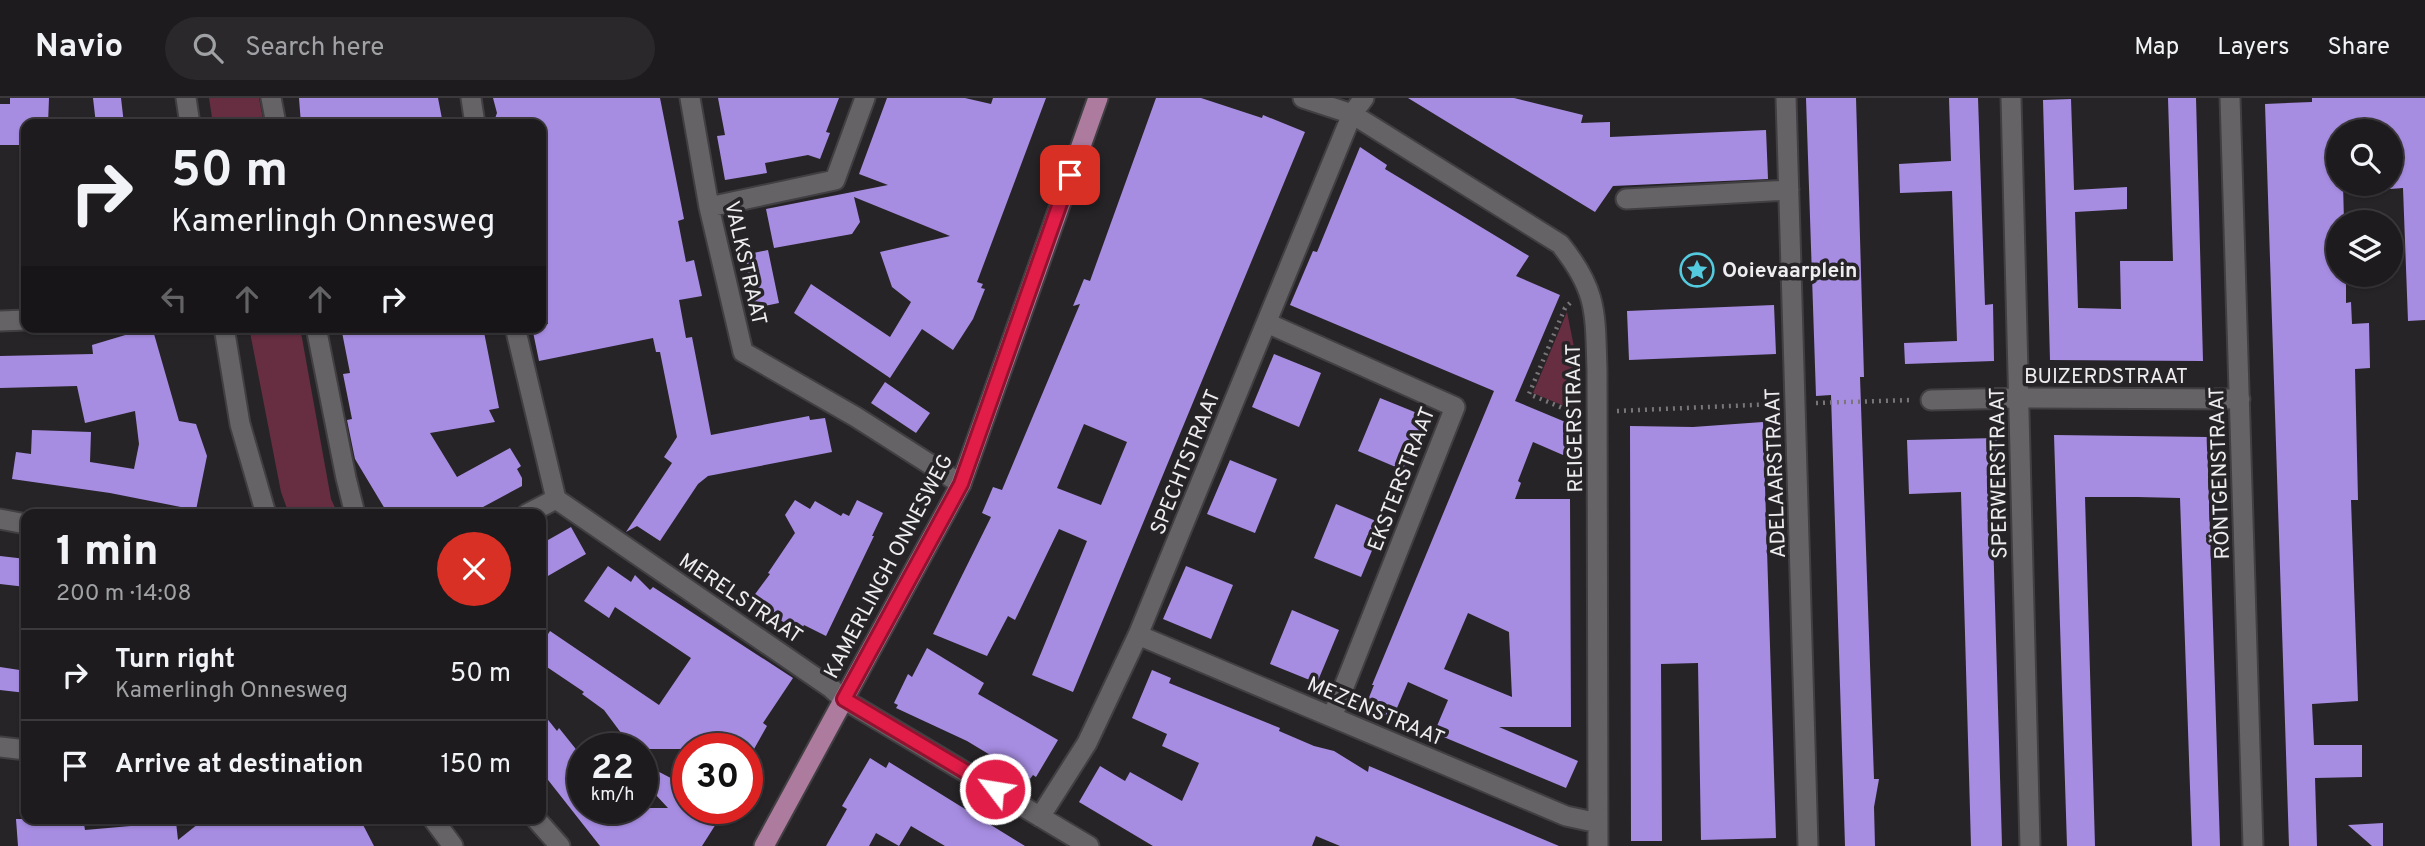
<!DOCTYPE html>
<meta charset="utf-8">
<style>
body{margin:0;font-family:Overpass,sans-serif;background:#2a282b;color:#f1f3f6;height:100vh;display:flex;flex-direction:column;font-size:26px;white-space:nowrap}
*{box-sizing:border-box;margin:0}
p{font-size:23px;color:#a0a1a4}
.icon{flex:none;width:38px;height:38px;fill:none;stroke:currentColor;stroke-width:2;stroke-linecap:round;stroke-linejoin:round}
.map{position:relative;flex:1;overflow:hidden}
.sheet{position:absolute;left:21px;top:411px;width:525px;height:315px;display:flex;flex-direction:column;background:#1d1b1e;border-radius:14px;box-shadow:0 2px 5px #0004,0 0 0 2px #3b393c}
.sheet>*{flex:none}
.hud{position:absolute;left:21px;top:21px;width:525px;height:214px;border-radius:14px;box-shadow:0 2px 5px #0004,0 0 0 2px #3b393c;background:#1d1b1e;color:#f1f3f6;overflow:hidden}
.buttons{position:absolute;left:2326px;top:21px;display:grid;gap:14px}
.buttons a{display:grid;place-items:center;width:77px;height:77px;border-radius:50%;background:#1d1b1e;box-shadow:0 2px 5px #0004,0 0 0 2px #3b393c;font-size:35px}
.speed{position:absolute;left:567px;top:635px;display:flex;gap:14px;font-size:35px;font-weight:700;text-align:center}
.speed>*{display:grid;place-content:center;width:91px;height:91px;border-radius:50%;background:#1d1b1e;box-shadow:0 2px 5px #0004,0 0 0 2px #3b393c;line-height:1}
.speed small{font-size:18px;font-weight:400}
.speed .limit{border:10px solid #d22;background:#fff;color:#111}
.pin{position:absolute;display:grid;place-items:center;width:60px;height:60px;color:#fff;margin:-30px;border-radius:14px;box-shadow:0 4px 10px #0006}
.me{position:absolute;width:77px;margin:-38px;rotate:301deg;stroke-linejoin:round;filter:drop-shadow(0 0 5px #0008)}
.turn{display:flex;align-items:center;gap:24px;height:147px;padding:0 35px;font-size:32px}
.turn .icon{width:91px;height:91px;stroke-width:2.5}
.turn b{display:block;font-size:49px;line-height:60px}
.lanes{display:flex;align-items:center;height:66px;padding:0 35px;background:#0003;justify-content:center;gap:35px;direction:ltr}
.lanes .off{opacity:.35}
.round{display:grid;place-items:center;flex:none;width:74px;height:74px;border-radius:37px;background:#2a282b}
.headline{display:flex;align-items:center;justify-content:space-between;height:119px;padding:0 35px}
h1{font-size:42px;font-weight:800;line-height:52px}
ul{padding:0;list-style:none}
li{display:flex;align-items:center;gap:21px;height:91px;padding:0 35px;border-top:2px solid #3b393c}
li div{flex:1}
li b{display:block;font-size:26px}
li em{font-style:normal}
header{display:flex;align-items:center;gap:42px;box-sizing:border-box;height:98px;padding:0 35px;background:#1d1b1e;border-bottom:2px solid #3b393c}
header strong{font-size:33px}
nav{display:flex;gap:38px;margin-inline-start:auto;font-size:24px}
.search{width:490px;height:63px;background:#2a282b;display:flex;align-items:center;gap:18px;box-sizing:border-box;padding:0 24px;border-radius:38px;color:#a0a1a4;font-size:26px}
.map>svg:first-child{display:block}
.green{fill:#662e40}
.building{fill:#a78de2;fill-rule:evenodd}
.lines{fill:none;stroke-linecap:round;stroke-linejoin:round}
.minor-casing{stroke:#413f42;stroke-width:23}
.secondary-casing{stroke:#413f42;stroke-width:23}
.primary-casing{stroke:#413f42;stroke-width:23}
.path{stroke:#787679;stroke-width:4.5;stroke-dasharray:2 5;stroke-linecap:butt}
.minor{stroke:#666367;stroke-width:19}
.secondary{stroke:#666367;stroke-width:19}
.primary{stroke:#ad7b9e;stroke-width:19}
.route-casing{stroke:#92132f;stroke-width:18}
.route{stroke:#e11d48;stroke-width:12}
.labels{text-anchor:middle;stroke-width:7;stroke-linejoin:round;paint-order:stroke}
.street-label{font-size:21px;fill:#eeedef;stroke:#272428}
.poi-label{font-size:21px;font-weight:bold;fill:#eeedef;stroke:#272428;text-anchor:start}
</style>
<header>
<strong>Navio</strong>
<div class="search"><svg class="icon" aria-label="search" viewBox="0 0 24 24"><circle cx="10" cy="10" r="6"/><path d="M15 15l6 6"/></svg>Search here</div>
<nav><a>Map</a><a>Layers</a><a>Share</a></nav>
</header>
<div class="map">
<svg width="2425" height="748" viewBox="0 0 2425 748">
<rect width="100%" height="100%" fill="#272428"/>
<path class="green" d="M 209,0 L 259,0 L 264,26 L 213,26 Z
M 1567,214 L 1576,259 L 1576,313 L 1533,295 Z
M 249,229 L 300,229 L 331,401 L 338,416 L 289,416 L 281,394 Z"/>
<path class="building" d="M 10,0 L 49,0 L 48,26 L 26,26 L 26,47 L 0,47 L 0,6 L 10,6 Z
M 93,0 L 121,0 L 124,26 L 96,26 Z
M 299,0 L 438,0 L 443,26 L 301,26 Z
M 493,0 L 660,0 L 684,121 L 678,123 L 686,164 L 694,162 L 702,198 L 679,202 L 686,240 L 692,239 L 711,337 L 809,318 L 810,322 L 825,320 L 832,354 L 708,378 L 698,386 L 660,443 L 637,428 L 626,434 L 672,365 L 664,359 L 677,339 L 660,254 L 656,254 L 653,240 L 539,263 L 532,229 L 548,226 L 541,189 L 541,26 L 493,26 L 497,15 Z
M 718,0 L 839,0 L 826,34 L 830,35 L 820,61 L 808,57 L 765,65 L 767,75 L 725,82 L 717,38 L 725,37 Z
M 887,0 L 965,0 L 991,6 L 993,0 L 1046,0 L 977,184 L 983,186 L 981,190 L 985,191 L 973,221 L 953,252 L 922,231 L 890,280 L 794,215 L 811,186 L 890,239 L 911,204 L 892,189 L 880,154 L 950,138 L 854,99 L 860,124 L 852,136 L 774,150 L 766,111 L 888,87 L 859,76 Z
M 1156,0 L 1201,0 L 1262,20 L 1263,17 L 1305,34 L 1073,594 L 1032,577 L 1087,443 L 1059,431 L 1015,522 L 1008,518 L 987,558 L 933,536 L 991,419 L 982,415 L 993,389 L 1002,392 L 1080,206 L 1073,208 L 1084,181 L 1090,183 ZM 1084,326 L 1127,344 L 1101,407 L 1057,390 Z
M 1408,0 L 1514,0 L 1583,17 L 1581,25 L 1610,24 L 1610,39 L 1766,32 L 1768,81 L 1613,88 L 1595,114 Z
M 1806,0 L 1856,0 L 1864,279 L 1860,279 L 1874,681 L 1879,681 L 1874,709 L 1875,748 L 1845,748 L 1831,297 L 1816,298 Z
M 1949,0 L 1978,0 L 1985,207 L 1993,206 L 1994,263 L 1905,266 L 1904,245 L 1957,243 L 1952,93 L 1900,95 L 1899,66 L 1951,63 Z
M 2168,0 L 2196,0 L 2203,263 L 2050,262 L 2043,2 L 2071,1 L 2074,92 L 2127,89 L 2127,111 L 2075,114 L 2078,210 L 2121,211 L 2120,163 L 2173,163 Z
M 2312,0 L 2425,0 L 2425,222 L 2408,223 L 2403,90 L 2390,91 L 2390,33 L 2338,33 L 2338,86 L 2343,86 L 2344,124 L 2338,124 L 2338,177 L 2346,177 L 2346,205 L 2351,204 L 2352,226 L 2369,225 L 2370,270 L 2355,271 L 2358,402 L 2351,402 L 2358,603 L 2312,606 L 2314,647 L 2362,647 L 2362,679 L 2315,680 L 2317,748 L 2289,748 L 2265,6 L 2312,4 Z
M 1360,49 L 1387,67 L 1385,71 L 1529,158 L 1516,178 L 1560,197 L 1515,303 L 1575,328 L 1563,357 L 1533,344 L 1518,383 L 1521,385 L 1515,401 L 1570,401 L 1571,629 L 1499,629 L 1578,663 L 1566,690 L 1434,635 L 1448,602 L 1408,584 L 1391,624 L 1364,612 L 1374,587 L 1372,587 L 1494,293 L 1290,207 L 1313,153 L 1317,154 ZM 1468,515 L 1509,534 L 1512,599 L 1444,571 Z
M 768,152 L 779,205 L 755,210 L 744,157 Z
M 1774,207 L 1776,256 L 1629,262 L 1627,213 Z
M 152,229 L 179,323 L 196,326 L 207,358 L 196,412 L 110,395 L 12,381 L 16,354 L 31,356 L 32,332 L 91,334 L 90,364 L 134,371 L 139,346 L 135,313 L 85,325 L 77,288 L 0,290 L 0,258 L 93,256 L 92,247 Z
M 341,229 L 406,229 L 407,236 L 445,229 L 483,229 L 499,310 L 489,312 L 495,324 L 430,335 L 457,379 L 510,350 L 521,368 L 517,371 L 522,380 L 522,388 L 470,416 L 388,416 L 355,361 L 347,322 L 352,321 L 343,276 L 350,275 Z
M 1274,256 L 1321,275 L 1299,329 L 1252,309 Z
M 885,284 L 930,315 L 916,335 L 871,305 Z
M 1380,300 L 1427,319 L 1405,373 L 1358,353 Z
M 1763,324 L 1776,740 L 1701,742 L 1698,565 L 1661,566 L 1662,743 L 1631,743 L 1630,328 L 1693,329 Z
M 2054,337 L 2207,339 L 2220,748 L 2192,748 L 2180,400 L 2138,399 L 2085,399 L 2095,748 L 2067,748 Z
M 1997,340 L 1999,402 L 1992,403 L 2002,748 L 1971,748 L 1961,394 L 1909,396 L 1907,342 Z
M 1230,362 L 1277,381 L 1255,435 L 1207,416 Z
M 795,402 L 810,411 L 815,403 L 841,418 L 843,415 L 849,418 L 857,402 L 883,415 L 872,438 L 874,438 L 826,538 L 804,527 L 801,533 L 768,516 L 750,503 L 770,476 L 768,475 L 795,435 L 785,417 Z
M 1336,406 L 1383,426 L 1361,479 L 1314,460 Z
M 571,429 L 586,456 L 541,482 L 541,446 Z
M 0,458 L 26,461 L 26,489 L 0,486 Z
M 608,468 L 631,484 L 635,477 L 650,492 L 653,489 L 793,580 L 763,625 L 767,628 L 754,651 L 633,651 L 604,612 L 582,596 L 584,594 L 541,565 L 541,547 L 550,533 L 659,607 L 691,560 L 615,509 L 609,520 L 584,503 Z
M 1186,468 L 1233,487 L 1211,541 L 1163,521 Z
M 1292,512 L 1339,532 L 1317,585 L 1270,566 Z
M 927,550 L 984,585 L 978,596 L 1058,642 L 1036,679 L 1033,677 L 1030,681 L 967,643 L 896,610 L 898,607 L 894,605 L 908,576 L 912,579 Z
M 0,569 L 26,573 L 26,595 L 0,592 Z
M 1152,572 L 1171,580 L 1169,585 L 1280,630 L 1279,633 L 1314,648 L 1334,653 L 1368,674 L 1369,668 L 1559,748 L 1340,748 L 1316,738 L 1312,748 L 1153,748 L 1079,704 L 1100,668 L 1125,683 L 1130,674 L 1182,703 L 1199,665 L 1162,648 L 1167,636 L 1132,620 Z
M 541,613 L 557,633 L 559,630 L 583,660 L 583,710 L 668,710 L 642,682 L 642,665 L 688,689 L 688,710 L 710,710 L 721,718 L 702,748 L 600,748 L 541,673 Z
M 870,660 L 886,670 L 889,664 L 1025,748 L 945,748 L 911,728 L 899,748 L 876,735 L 869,748 L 826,748 L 847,711 L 842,708 Z
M 16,721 L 63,721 L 64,727 L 84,726 L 85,732 L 176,724 L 178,742 L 203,722 L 360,721 L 374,748 L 18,748 Z
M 2383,725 L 2383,748 L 2372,748 L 2348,727 Z"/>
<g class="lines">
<defs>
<path id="minor" d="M 271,0 L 276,26
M 471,0 L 475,26
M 690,0 L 709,109 L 743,254 L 856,319 L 961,386
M 1303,0 L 1352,16 L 1560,146 C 1598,193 1595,215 1597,272 L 1598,748
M 1786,0 L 1808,748
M 2011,0 L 2030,748
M 2230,0 L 2253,748
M 1626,101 L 1789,92
M 709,109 L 835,82 L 865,0
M 0,223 L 26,222
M 1267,225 L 1455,309 L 1332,619
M 316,229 L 346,380 L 355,416
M 515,229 L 556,401 L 831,590 L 843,601 L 1089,748
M 1931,302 L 2019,300 L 2240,301
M 527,416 L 556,401
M 0,421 L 26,426
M 1138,537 L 1566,718 L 1598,725
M 0,649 L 26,652
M 1040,719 L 1087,645 L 1138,537 L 1352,16 L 1364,0
M 536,721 L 560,748"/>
<path id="secondary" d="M 186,0 L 190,26
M 224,229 L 240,326 L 266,416
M 433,721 L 453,748"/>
<path id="primary" d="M 764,748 L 961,386 L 1098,0"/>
</defs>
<use href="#minor" class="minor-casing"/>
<use href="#secondary" class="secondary-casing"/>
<use href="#primary" class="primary-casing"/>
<path class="path" d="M 1570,205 L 1565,210 L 1529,296 L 1577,316
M 1816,305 L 1912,302
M 1617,313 L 1776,306"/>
<use href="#minor" class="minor"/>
<use href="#secondary" class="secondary"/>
<use href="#primary" class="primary"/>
</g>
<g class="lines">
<defs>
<path id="route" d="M 995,691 L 844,601 L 961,386 L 1070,77"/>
</defs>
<use href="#route" class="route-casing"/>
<use href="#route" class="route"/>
</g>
<defs>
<symbol id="sight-ring" viewBox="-11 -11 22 22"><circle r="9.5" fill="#272428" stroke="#54cade" stroke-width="1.5"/><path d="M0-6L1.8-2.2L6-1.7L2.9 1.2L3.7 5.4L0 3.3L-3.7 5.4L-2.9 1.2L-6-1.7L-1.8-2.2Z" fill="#54cade"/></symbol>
</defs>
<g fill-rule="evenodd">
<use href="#sight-ring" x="1678" y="153" width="38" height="38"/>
</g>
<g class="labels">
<g class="street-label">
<text transform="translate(746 165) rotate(77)" y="7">VALKSTRAAT</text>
<text x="2106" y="285">BUIZERDSTRAAT</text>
<text transform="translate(1574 320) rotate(-91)" y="7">REIGERSTRAAT</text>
<text transform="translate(1185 364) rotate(-68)" y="7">SPECHTSTRAAT</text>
<text transform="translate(1775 375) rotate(-92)" y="7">ADELAARSTRAAT</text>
<text transform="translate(1998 375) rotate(-91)" y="7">SPERWERSTRAAT</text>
<text transform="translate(2219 375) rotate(-92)" y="7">RÖNTGENSTRAAT</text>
<text transform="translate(1401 381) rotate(-69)" y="7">EKSTERSTRAAT</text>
<text transform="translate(888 468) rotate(-62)" y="7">KAMERLINGH ONNESWEG</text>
<text transform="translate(741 500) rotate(34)" y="7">MERELSTRAAT</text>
<text transform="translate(1376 613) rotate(23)" y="7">MEZENSTRAAT</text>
</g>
<g class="poi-label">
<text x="1722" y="179">Ooievaarplein</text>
</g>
</g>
</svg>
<div class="buttons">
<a><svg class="icon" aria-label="search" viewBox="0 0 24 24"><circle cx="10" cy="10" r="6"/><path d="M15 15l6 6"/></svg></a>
<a><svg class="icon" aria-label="layers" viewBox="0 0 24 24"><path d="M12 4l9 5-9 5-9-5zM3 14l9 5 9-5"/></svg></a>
</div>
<div class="speed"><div>22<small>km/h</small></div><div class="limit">30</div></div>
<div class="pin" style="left:1070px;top:77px;background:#d93025"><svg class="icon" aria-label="arrive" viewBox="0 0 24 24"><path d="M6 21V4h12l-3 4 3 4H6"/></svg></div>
<svg class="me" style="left:995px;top:691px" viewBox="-20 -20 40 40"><circle r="17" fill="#e11d48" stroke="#fff" stroke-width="3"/><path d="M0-11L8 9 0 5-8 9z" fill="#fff"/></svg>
<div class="hud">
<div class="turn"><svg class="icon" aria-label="right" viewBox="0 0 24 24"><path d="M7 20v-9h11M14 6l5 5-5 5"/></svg><div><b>50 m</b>Kamerlingh Onnesweg</div></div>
<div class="lanes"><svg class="icon off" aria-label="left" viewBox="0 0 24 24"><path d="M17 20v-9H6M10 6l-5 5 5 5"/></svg><svg class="icon off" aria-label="ahead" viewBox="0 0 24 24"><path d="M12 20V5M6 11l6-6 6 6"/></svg><svg class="icon off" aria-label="ahead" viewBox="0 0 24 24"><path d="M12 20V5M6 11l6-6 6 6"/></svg><svg class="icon" aria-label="right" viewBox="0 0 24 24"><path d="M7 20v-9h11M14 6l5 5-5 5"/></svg></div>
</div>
<section class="sheet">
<div class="headline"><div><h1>1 min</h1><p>200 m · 14:08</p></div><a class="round" style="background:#d93025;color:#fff"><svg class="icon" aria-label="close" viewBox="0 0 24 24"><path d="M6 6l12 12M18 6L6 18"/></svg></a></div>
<ul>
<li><svg class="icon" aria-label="right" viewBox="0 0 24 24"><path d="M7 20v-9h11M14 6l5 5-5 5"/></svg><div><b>Turn right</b><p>Kamerlingh Onnesweg</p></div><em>50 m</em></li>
<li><svg class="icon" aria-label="arrive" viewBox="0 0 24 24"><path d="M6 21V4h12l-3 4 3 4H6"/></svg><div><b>Arrive at destination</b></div><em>150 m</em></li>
</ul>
</section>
</div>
